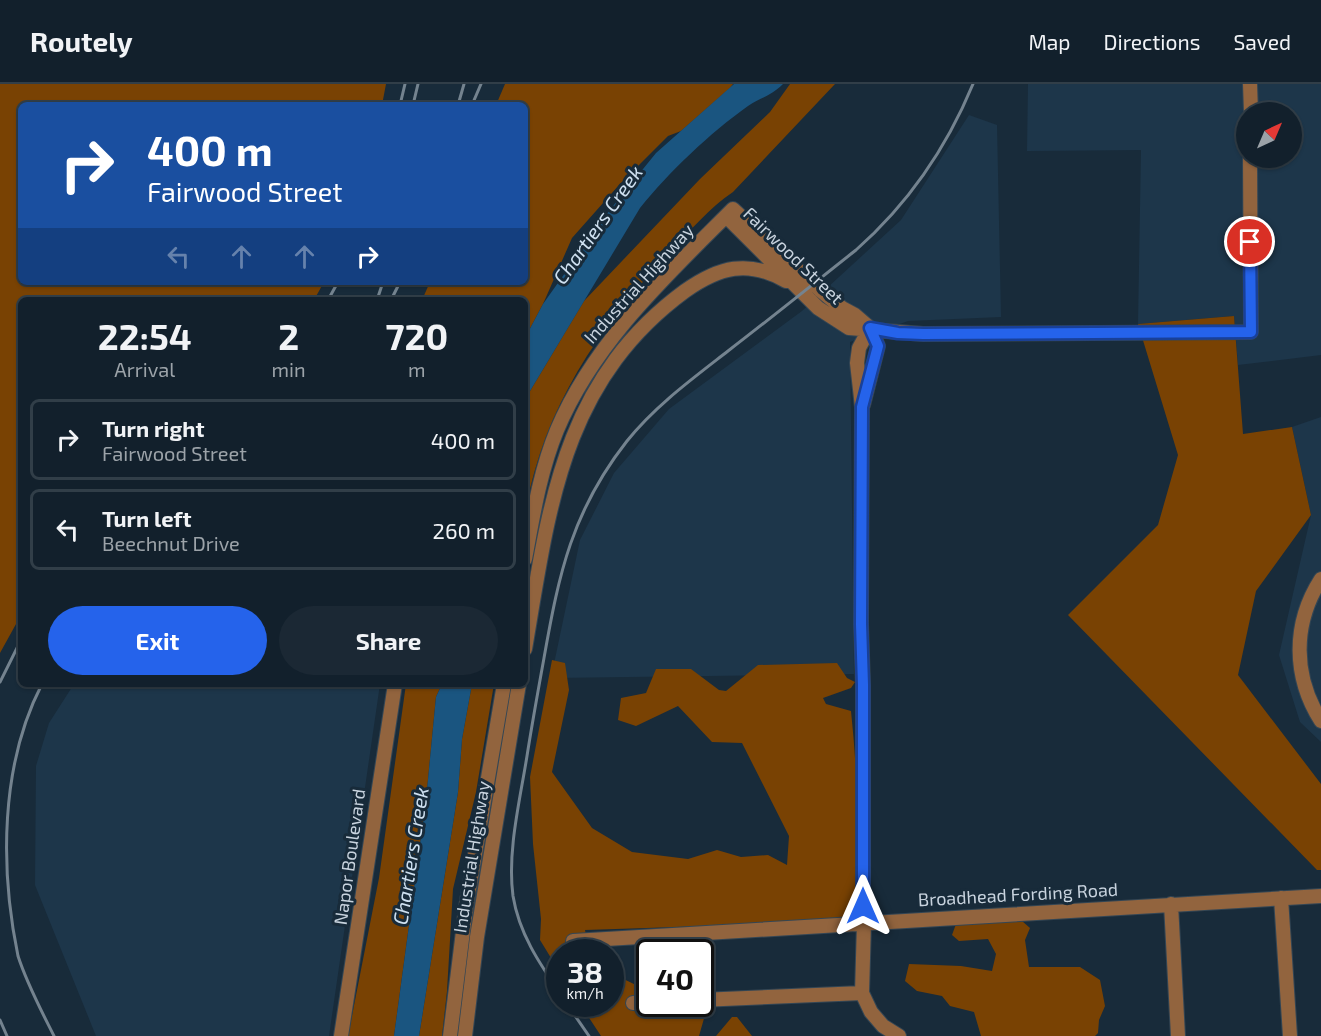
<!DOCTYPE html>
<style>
body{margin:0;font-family:"Exo 2",sans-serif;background:#1b2834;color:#f1f3f6;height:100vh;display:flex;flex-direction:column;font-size:22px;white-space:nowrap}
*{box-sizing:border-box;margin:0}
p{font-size:20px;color:#9ca3a9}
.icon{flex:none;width:33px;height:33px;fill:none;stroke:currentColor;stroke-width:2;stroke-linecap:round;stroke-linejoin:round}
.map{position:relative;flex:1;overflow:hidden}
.details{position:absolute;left:18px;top:213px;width:510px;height:390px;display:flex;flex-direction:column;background:#12202c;border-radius:9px;box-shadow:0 2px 4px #0004,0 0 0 2px #313e48}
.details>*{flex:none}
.hud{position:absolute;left:18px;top:18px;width:510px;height:183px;border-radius:9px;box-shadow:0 2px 4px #0004,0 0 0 2px #313e48;background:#1a4fa0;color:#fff;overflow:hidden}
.needle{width:39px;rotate:44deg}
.buttons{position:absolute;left:1236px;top:18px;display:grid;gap:12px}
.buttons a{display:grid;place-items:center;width:66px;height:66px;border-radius:50%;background:#12202c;box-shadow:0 2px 4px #0004,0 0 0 2px #313e48;font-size:30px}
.speed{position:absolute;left:546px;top:855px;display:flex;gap:12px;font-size:30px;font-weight:700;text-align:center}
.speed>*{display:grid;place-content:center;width:78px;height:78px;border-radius:50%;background:#12202c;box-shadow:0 2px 4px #0004,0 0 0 2px #313e48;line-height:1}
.speed small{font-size:15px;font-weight:400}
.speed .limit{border:3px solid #111;border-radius:9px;background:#fff;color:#111}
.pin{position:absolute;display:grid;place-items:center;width:51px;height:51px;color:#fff;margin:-26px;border:3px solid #fff;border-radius:50%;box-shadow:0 2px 6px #0007}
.me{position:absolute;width:66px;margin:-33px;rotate:0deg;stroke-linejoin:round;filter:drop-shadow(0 0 4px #0008)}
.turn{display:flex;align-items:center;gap:21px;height:126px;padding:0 30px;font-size:27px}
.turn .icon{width:78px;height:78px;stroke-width:2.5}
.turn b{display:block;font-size:42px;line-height:51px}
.lanes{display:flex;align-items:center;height:57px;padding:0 30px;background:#0003;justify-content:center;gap:30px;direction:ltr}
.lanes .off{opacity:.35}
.eta{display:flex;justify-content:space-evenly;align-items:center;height:102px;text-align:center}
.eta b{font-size:36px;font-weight:700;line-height:42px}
.primary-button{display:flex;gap:12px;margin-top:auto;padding:12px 30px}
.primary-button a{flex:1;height:69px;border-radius:36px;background:#2563eb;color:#fff;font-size:24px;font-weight:700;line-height:69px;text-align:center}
.primary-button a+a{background:#1b2834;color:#f1f3f6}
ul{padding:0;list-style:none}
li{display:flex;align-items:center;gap:18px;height:81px;margin:0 12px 9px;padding:0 18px;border:3px solid #313e48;border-radius:9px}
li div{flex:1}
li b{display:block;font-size:22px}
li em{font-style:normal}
header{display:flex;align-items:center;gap:36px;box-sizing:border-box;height:84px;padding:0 30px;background:#12202c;border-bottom:2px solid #313e48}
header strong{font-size:28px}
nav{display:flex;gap:33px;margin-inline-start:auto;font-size:21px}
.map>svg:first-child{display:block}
.built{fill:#1d364a;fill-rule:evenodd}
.green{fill:#794203}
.water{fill:#1a5580}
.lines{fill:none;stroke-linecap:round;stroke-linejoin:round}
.minor-casing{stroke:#344654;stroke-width:16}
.minor{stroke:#92643e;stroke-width:14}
.rail{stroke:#74838f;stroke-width:3}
.route-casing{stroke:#184099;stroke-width:15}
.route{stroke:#2563eb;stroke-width:10}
.labels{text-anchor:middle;stroke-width:6;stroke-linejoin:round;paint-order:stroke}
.street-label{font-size:18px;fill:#c8d3de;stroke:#182b3a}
.water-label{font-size:20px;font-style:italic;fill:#cfe1f1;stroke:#182b3a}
</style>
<header>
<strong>Routely</strong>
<nav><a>Map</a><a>Directions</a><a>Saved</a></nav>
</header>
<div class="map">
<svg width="1321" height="952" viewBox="0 0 1321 952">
<rect width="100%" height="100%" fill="#182b3a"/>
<path class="built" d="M 1028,0 L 1321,0 L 1321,271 L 1238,281 L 1234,232 L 1138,240 L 1141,66 L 1027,67 ZM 1246,28 L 1292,28 L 1292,74 L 1246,74 Z
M 969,31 L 997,41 L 1001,233 L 908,237 L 850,258 L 854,590 L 551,594 L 580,456 L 614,389 L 669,325 L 802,227 L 901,136 Z
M 1321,333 L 1321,658 L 1300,638 L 1279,571 L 1311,431 L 1292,343 Z
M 74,600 L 380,600 L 329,952 L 96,952 L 35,801 L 36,682 L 49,639 Z"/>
<path class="green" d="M 0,0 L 386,0 L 382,21 L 21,21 L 21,198 L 324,198 L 314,216 L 21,216 L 21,531 L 0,569 Z
M 505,0 L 733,0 L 730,4 L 681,47 L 668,52 L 619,101 L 572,154 L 543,220 L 525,254 L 525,216 L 422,216 L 430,198 L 525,198 L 525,21 L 496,21 Z
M 790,0 L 835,0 L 733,108 C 709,124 691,146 671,167 C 598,244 544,323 525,429 L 525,320 L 527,312 L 584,217 L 700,95 L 770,28 Z
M 1234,232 L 1243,350 L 1292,343 L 1311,431 L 1256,507 L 1238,591 L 1321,700 L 1321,786 L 1317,786 L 1068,531 L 1158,441 L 1178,371 L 1138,240 Z
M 552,576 L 565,579 L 569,606 L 552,688 L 592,744 L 632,768 L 688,775 L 717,766 L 741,773 L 768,771 L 787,781 L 789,752 L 742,659 L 712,658 L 678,622 L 636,642 L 618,636 L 621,614 L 646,609 L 656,585 L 691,585 L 719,606 L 726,607 L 758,581 L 837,579 L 847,594 L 855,598 L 851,604 L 823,614 L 826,620 L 851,627 C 858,694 860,761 855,828 L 846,834 L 739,841 L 585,846 L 589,868 L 560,868 L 559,887 L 540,856 L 541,835 L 533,760 L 530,693 Z
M 406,600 L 442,600 L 436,613 L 426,716 L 394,952 L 348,952 L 379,794 Z
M 472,600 L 494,600 L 476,708 L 453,805 L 447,907 L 442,952 L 419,952 L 458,708 L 462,655 Z
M 1022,837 L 1030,844 L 1025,856 L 1029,883 L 1080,883 L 1100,896 L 1105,922 L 1099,936 L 1098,949 L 1095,952 L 981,952 L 974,928 L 950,922 L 942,912 L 917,907 L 905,897 L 909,880 L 961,882 L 992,887 L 996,870 L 988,855 L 959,857 L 952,851 L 956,840 Z
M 611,889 L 636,901 L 645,927 L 658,927 L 665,920 L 695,920 L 705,931 L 699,952 L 601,952 L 580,920 L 610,920 Z
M 732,933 L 737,933 L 752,952 L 716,952 Z"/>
<path class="water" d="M 734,0 L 783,0 C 770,13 761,13 748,22 C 710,49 669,88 640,124 L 527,312 L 525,320 L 525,254 L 543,220 L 609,127 L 656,69 Z
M 442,600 L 472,600 L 462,655 L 458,708 L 419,952 L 394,952 L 426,716 L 436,613 Z"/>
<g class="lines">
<defs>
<path id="minor" d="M 1250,0 L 1251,28
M 726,132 L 818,224 L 849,244 L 923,250 L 1251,248 L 1250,74
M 870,244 L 859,264 L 857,279 L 862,323 L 861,540 L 863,601 L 863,822 L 864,839 L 862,909 L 871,928 L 883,942 L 899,952
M 525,475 C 533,432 540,387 557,346 C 594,258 667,191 733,125 L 820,206 L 842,224 L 855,231 L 870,244 L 878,262 L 863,321
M 1321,495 C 1292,540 1293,593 1321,637
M 525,565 C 549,425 561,298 685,207 C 719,183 748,175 786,197
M 1281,814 L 1290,952
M 1171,820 L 1178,952
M 573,857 L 1321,812
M 700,916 L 862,909
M 633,919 L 650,918
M 341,952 L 395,600
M 450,952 L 466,823 L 504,600
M 465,952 L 477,853 L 519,600"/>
</defs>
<use href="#minor" class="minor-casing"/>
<use href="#minor" class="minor"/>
<path class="rail" d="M 400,21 L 405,0
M 413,21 L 418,0
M 458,21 L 464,0
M 472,21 L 481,0
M 328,216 L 338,198
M 377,216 L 383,198
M 391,216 L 400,198
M 0,598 L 21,556
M 42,600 C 0,681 0,785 18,872 C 27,900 41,926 54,952
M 560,909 C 539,879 519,849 513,812 C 507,768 520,716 527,672 C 532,640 538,607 544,574 C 559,489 572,427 627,357 C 655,322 692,295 728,267 C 771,234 813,200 856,166 C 907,121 947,63 973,0
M 567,920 L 589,952
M 0,936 L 7,952"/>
</g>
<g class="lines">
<defs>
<path id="route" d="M 863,822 L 863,601 L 861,540 L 862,323 L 878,262 L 870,244 L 898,249 L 923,250 L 1251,248 L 1250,158"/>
</defs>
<use href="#route" class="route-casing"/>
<use href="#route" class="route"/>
</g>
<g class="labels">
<g class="street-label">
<text transform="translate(793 172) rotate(44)" y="6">Fairwood Street</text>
<text transform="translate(639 200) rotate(-48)" y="6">Industrial Highway</text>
<text transform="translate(350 773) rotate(-82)" y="6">Napor Boulevard</text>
<text transform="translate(472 773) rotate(-81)" y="6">Industrial Highway</text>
<text transform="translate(1018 811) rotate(-3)" y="6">Broadhead Fording Road</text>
</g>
<g class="water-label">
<text transform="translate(598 141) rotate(-55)" y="7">Chartiers Creek</text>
<text transform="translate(411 772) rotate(-81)" y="7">Chartiers Creek</text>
</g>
</g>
</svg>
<div class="buttons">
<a><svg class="needle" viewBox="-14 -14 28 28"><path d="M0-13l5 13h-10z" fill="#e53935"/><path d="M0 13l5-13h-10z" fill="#9ca3a9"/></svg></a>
</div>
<div class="speed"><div>38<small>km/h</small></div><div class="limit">40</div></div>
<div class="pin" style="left:1250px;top:158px;background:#d93025"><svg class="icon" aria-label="arrive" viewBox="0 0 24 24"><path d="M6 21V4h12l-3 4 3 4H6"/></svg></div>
<svg class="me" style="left:863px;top:822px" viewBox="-20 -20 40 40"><path d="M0-17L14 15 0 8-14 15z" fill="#2563eb" stroke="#fff" stroke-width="4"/></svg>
<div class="hud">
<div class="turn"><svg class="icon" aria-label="right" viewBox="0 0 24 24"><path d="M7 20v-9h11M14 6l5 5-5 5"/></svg><div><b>400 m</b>Fairwood Street</div></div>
<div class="lanes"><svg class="icon off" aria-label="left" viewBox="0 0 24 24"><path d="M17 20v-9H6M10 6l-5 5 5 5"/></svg><svg class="icon off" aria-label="ahead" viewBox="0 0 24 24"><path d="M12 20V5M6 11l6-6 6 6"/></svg><svg class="icon off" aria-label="ahead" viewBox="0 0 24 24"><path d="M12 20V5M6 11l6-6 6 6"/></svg><svg class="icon" aria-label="right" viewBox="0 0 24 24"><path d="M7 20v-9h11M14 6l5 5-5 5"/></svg></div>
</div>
<section class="details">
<div class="eta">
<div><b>22:54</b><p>Arrival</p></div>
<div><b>2</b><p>min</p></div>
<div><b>720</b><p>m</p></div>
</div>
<ul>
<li><svg class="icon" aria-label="right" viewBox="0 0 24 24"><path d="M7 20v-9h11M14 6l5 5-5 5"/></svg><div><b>Turn right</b><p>Fairwood Street</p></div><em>400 m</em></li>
<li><svg class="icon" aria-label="left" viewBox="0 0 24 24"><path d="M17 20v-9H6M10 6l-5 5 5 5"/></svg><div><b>Turn left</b><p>Beechnut Drive</p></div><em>260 m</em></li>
</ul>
<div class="primary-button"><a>Exit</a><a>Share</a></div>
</section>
</div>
